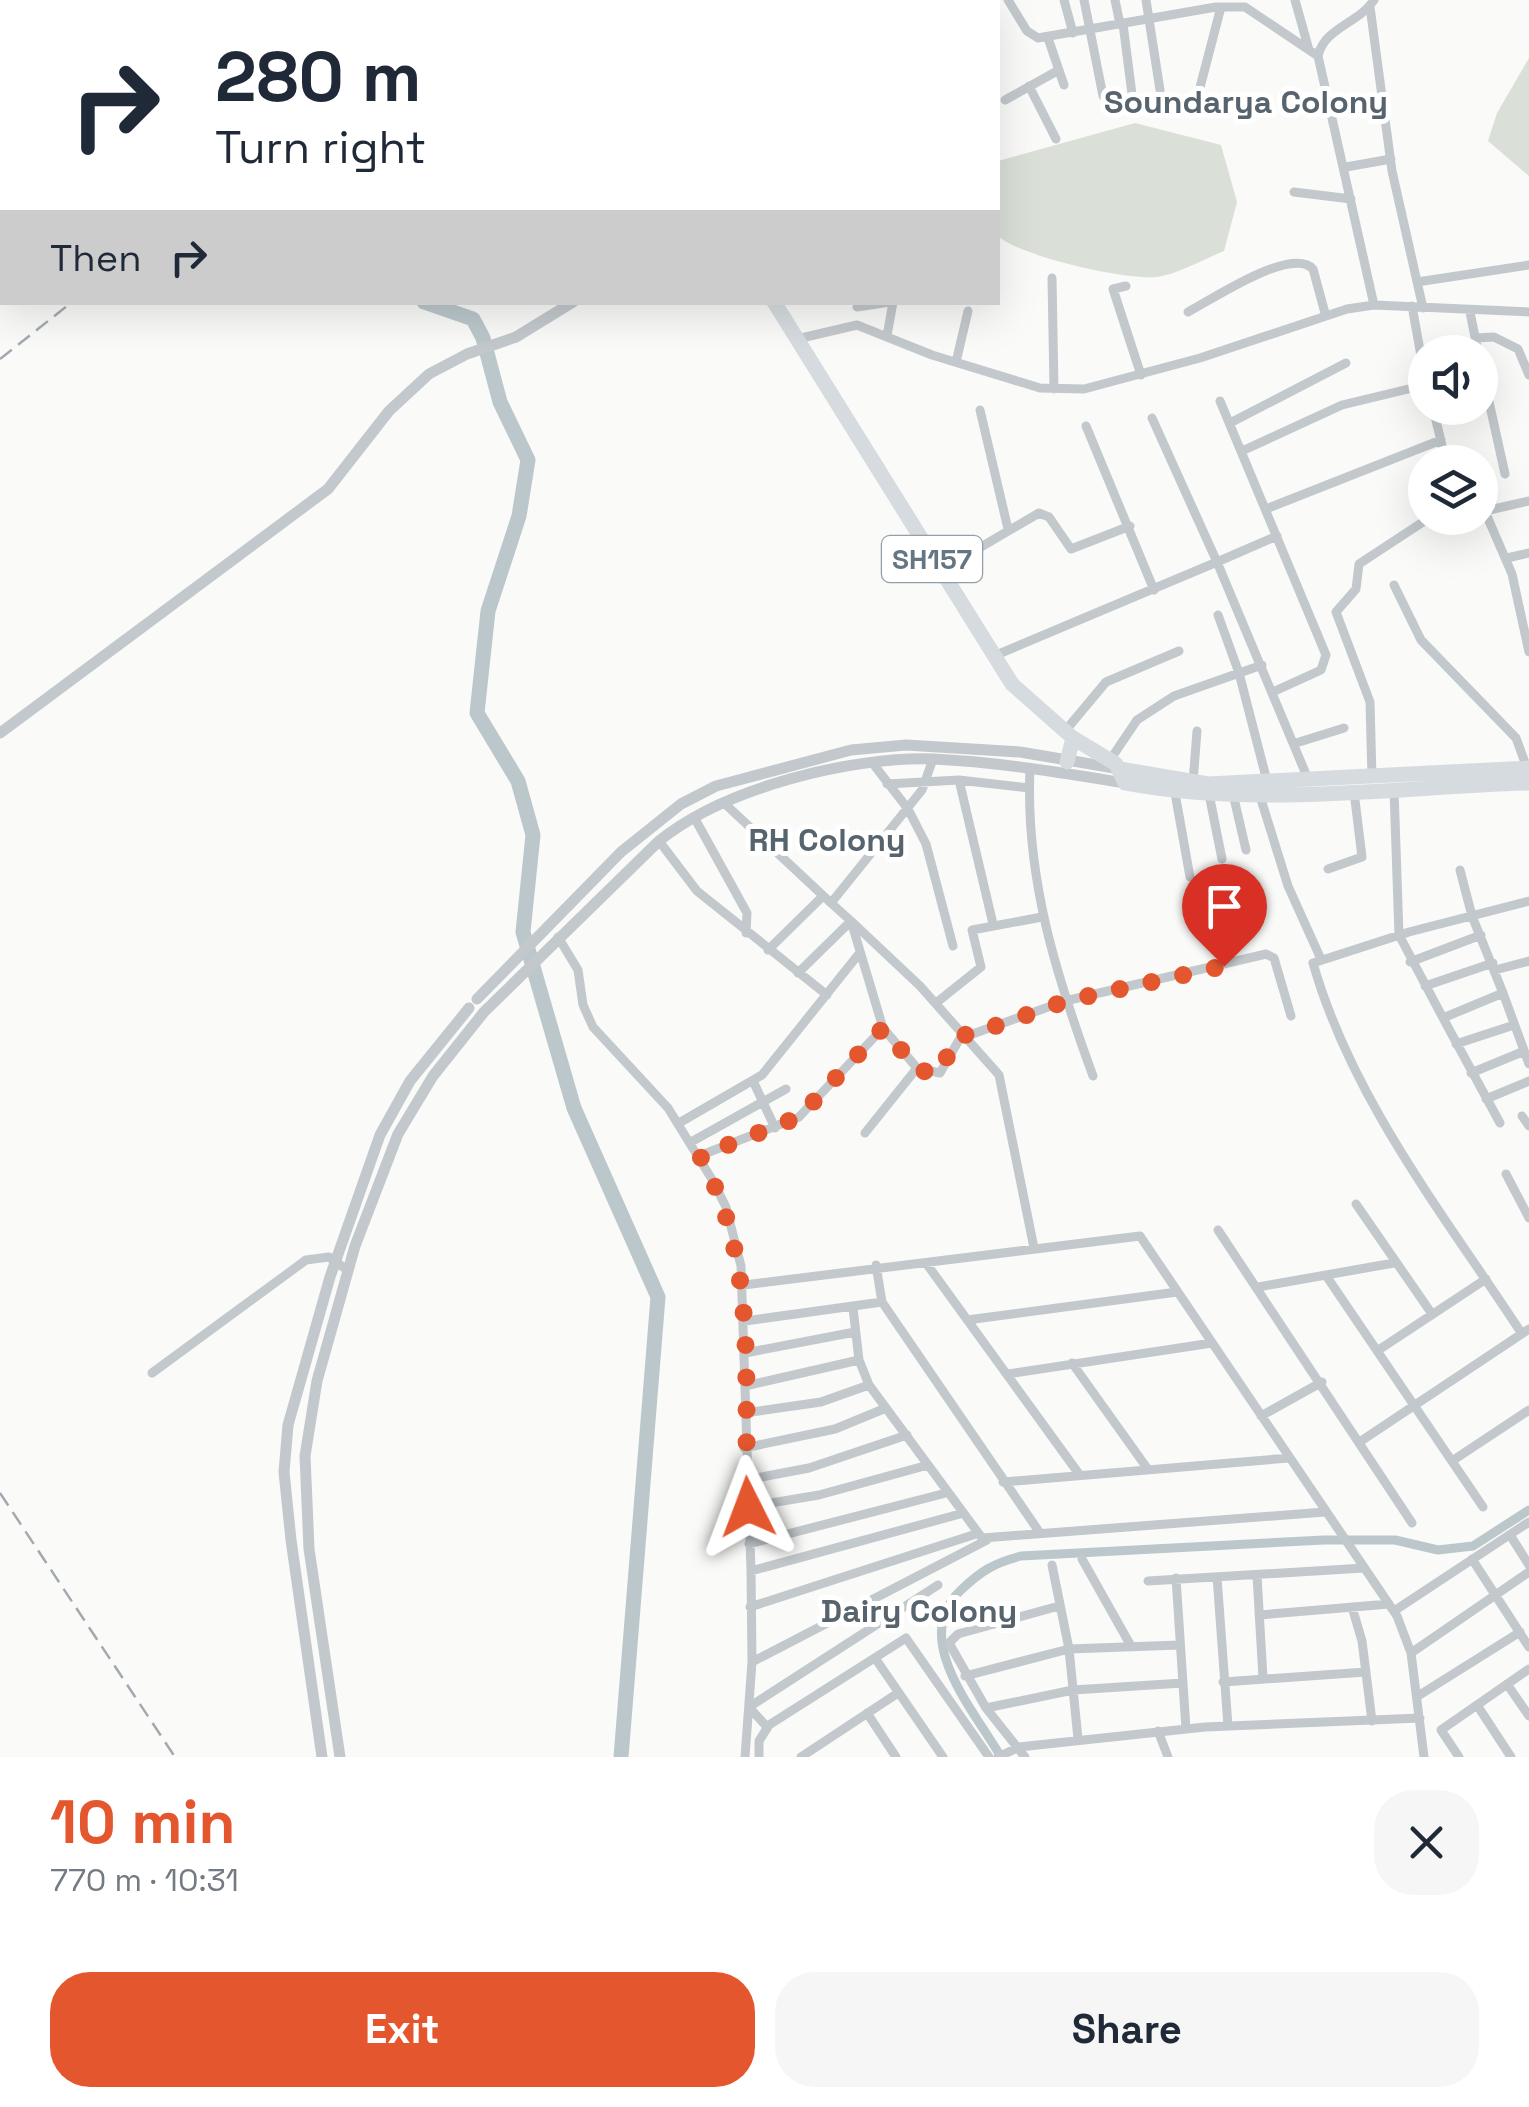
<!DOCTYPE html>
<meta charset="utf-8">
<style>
body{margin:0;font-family:"Space Grotesk",sans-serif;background:#f6f6f7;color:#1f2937;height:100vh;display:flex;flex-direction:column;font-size:38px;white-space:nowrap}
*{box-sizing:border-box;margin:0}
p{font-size:32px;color:#747a83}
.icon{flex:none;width:55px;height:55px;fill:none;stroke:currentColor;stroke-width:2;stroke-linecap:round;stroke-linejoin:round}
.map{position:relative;height:1757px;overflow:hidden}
.panel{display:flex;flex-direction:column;background:#fff;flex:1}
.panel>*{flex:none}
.banner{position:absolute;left:0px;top:0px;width:1000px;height:305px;box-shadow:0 10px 40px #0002;background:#fff;color:#1f2937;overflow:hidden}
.controls{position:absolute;left:1408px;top:335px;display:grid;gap:20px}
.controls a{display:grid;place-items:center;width:90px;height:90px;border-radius:50%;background:#fff;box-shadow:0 10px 40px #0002;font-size:50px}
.pin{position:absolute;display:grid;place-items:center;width:85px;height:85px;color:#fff;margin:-102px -42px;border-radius:50% 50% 50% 0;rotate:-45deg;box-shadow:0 0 10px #0007}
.pin .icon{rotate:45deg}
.me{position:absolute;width:110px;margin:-55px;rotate:357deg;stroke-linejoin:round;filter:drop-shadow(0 0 8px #0008)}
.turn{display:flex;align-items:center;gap:35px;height:210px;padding:0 50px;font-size:45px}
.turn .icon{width:130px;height:130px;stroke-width:2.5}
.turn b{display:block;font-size:70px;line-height:85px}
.then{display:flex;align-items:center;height:95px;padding:0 50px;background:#0003;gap:20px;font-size:38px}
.round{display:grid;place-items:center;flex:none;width:105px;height:105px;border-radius:40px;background:#f6f6f7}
.summary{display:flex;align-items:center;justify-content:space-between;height:170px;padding:0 50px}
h1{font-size:60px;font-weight:700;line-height:75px;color:#e4572e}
.primary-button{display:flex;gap:20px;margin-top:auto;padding:20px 50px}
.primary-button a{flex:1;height:115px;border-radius:40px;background:#e4572e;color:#fff;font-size:40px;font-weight:700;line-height:115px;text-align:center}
.primary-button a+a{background:#f6f6f7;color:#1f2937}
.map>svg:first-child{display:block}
.green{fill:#dadfd7}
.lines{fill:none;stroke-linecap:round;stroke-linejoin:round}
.canal{stroke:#bbc7cb;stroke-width:9}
.river{stroke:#bbc7cb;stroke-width:15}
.minor{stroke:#c3c8cc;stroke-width:9}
.tertiary{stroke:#c3c8cc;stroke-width:11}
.primary{stroke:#d6dbdf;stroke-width:15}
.rail{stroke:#a2aab0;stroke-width:2.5;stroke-dasharray:15 8;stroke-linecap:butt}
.route{stroke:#e4572e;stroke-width:18;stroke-dasharray:0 32.4}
.labels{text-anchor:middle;stroke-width:10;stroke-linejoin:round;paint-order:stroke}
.shield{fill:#fff;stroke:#939fa8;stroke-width:2.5}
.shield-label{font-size:28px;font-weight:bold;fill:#657683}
.neighbourhood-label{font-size:32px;font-weight:bold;fill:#57646e;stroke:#fff}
</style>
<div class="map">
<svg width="1529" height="1757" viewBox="0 0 1529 1757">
<rect width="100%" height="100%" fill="#fafaf8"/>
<path class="green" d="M 1529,58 L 1529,176 L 1488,141 L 1497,113 Z
M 1135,123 L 1221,145 L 1237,202 L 1224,251 C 1204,259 1178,274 1157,277 C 1124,280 1022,257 998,236 L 998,161 Z"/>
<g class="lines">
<path class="canal" d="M 1001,1757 C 974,1710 909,1638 961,1590 C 981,1571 994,1563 1021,1556 L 1324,1540 L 1395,1540 L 1438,1550 L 1473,1546 L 1529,1510"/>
<path class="river" d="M 369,0 L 371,2
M 424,302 L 473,319 L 483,338 L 500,402 L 528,460 L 519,516 L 488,611 L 477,713 L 518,781 L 533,835 L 523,932 L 574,1108 L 658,1297 L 621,1757"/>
<path class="minor" d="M 849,0 L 849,2
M 939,0 L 940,2
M 1008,0 L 1027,31 L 1038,38 L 1216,7 L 1245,7 L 1318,56
M 1064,0 L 1073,33
M 1084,0 L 1103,96
M 1115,0 L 1120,24
M 1146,0 L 1160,90
M 1295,0 L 1309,50
M 1374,0 C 1359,23 1324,28 1318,56 L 1374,305
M 871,2 L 876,0
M 990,2 L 994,0
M 1370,7 L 1392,171 L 1423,308
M 1123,24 L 1132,94
M 1048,38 L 1064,85
M 1029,86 L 1056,139
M 1198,95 L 1221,7
M 1005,100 L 1059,70
M 1346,167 L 1391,159
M 1294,192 L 1351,199
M 1052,278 L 1054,389
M 1417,282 L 1529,265
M 1126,286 L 1113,289 L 1141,375
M 1412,306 L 1425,378
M 857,307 L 890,302
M 1188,312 C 1213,299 1291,246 1313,269 L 1325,313
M 1470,312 L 1478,352
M 887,336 L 893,302
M 1475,338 L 1494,337 L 1518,349 L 1529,375
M 797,339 L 857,325 L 932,355 L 1040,388 L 1084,389 L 1200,358 L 1347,309 L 1374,305 L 1529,312
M 1480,361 L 1505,474
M 956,362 L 968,311
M 1220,401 L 1326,655 L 1321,670 L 1275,691
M 1433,408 L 1446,462
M 980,410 L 1008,529
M 1152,418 L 1217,562 L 1277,536
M 1230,423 L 1346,363
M 1086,426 L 1154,590
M 1242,451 L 1342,405 L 1425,385
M 1480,500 L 1512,574 L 1529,652
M 1266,509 L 1441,440
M 1485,511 L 1529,501
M 1507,558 L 1529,553
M 940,571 L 1039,513 L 1049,517 L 1071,549 L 1130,526
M 1394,585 L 1421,640 L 1516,738 L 1527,768
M 1218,615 L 1239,673 L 1267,781
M 994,656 L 1217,562 L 1308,779
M 1065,731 L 1106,682 L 1179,651
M 1296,743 L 1344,728
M 1110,760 L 1137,720 L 1174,696 L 1262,665
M 874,765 L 908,809 L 926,844 L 953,946
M 1030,768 C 1025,877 1056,975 1093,1076
M 1372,777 L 1370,702 L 1336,612 L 1356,589 L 1359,564 L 1429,518
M 959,780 L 993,924
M 1193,782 L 1197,731
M 887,784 L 959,780 L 1029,788
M 1394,790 L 1399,935 L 1443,1018 L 1503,993 L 1529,1064
M 1175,793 L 1190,877
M 1259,793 L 1288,886 L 1320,957
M 1209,794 L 1222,859
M 1233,794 L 1246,850
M 723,802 L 831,903
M 694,817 L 747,913 L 746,933
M 659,841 L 697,891 L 827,995
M 1328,869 L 1362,857 L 1354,792
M 1460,870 L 1472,916 L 1503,993
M 558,937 L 578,970 L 583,1005 L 593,1027 L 668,1108 L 713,1181 L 726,1207 L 741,1266 L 751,1571 L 752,1662 L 745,1757
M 768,950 L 823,896
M 1410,962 L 1481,935
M 1495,970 L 1529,961
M 798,973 L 851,921 L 920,986 L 999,1075 L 1034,1248
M 1425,986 L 1493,963
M 936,1003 L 981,967 L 972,930 L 1042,917
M 1443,1018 L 1500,1123
M 883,1028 L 917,1068
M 967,1036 L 1065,1001 L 1266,954 L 1274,958 L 1291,1016
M 1456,1044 L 1511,1026
M 1471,1073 L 1522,1052
M 754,1083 L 775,1128
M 1486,1099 L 1529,1081
M 1522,1116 L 1529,1126
M 679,1123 L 762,1075 L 858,955
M 865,1133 L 917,1068 L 940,1073 L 963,1033
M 691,1142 L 786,1089
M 699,1156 L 799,1117 L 883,1028 L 851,921 L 831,903 L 922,790 L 933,759
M 1506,1174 L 1529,1218
M 1356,1204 L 1432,1314
M 1218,1230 L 1412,1523
M 926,1263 L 1079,1474
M 876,1265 L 882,1302 L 1040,1533
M 1327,1277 L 1483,1507
M 744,1285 L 1140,1236 L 1397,1616 L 1411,1653 L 1424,1757
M 1258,1287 L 1394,1263
M 853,1308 L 859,1360 L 869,1385 L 982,1538 L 1325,1512
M 967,1320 L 1177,1292
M 745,1321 L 882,1302
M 1522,1334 C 1445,1216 1352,1100 1313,963 L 1409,932 L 1529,901
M 1377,1351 L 1486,1279
M 745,1353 L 855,1332
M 1072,1363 L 1147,1468
M 152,1373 L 306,1260 L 329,1257 L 347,1270
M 1008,1374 L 1212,1343
M 745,1386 L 859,1360
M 745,1413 L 821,1402 L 869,1385
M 1261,1416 L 1322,1382
M 1361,1441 L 1529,1329
M 744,1448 L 835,1429 L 886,1408
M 1452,1461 L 1529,1410
M 746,1480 L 809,1468 L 907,1435
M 1003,1482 L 1289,1458
M 747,1507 L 819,1495 L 928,1465
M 1510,1535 L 1529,1565
M 749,1544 L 946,1493
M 1082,1559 L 1131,1646
M 1472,1559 L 1529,1647
M 1052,1565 L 1069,1649 L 1078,1739
M 751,1571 L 960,1514
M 1257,1576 L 1263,1678
M 1217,1577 L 1228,1726
M 1176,1578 L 1186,1729
M 1148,1581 L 1364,1568
M 750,1607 L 976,1534
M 1352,1607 L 1362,1641 L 1372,1721
M 1394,1611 L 1529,1522
M 1259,1615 L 1389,1604
M 1411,1653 L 1529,1572
M 875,1658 L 943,1757
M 752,1662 L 987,1540
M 965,1676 L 1069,1649 L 1180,1645
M 1223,1682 L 1366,1672
M 1507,1684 L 1529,1716
M 1418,1696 L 1520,1632
M 1477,1705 L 1511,1757
M 986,1708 L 1073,1690 L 1183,1683
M 867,1713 L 896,1757
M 767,1727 L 749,1707 L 938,1585
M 1158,1731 L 1168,1757
M 759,1757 L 759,1741 L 769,1725 L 906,1638 L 989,1757
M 801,1757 L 898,1693
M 998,1757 L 1019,1747 L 1205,1727 L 1420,1718
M 1025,1757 L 986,1708 L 949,1643 L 958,1634 L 1059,1606
M 1459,1757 L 1441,1730 L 1529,1669"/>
<path class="tertiary" d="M 0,733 L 328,489 L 389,411 L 429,374 L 467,354 L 516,337 L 573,302
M 477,999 L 621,852 L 681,804 L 716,786 L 851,750 L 906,745 L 1020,752 L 1120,769
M 322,1757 L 291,1540 L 284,1472 L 288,1425 L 330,1277 L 380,1135 L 410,1081 L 469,1008
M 340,1757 L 309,1549 L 305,1456 L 317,1381 L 355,1246 L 398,1134 L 433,1076 L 484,1012 L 659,841 C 724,788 851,756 934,759 C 998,762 1062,773 1125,783"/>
<path class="primary" d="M 774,302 L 1012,684 L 1073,738 L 1116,764 L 1125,783 C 1256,808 1396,787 1529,783
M 1067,762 L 1073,738
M 1120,769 L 1208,784 L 1529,768"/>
<path class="rail" d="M 444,2 L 447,0
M 0,359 L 72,302
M 0,1493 L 175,1757"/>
</g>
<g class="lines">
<path class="route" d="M 748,1507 C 742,1387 761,1265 700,1156 L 799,1117 L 883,1028 L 916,1068 L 935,1075 L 963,1033 L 967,1036 L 1066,1001 L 1224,966"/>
</g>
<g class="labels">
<rect class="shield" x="882" y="536" width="100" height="46" rx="8"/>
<g class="shield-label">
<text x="932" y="569">SH157</text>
</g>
<g class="neighbourhood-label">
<text x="1246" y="113">Soundarya Colony</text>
<text x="827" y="851">RH Colony</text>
<text x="919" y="1622">Dairy Colony</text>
</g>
</g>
</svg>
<div class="controls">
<a><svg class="icon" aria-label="sound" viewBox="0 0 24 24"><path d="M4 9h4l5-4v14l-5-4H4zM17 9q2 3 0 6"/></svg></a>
<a><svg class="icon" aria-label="layers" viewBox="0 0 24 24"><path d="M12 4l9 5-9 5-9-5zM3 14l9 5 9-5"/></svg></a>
</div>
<div class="pin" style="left:1224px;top:966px;background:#d93025"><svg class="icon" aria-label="arrive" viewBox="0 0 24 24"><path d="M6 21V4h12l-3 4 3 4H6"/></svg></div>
<svg class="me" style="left:748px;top:1507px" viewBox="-20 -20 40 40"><path d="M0-17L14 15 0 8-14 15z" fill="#e4572e" stroke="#fff" stroke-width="4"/></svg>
<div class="banner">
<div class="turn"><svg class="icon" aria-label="right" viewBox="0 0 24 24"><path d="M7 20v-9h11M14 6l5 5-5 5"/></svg><div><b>280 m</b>Turn right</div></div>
<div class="then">Then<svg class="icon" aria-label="right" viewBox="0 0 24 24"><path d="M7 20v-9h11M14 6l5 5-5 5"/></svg></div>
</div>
</div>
<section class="panel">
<div class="summary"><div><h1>10 min</h1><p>770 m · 10:31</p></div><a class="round"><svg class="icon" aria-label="close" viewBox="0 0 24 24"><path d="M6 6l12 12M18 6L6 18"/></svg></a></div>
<div class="primary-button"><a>Exit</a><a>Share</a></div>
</section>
